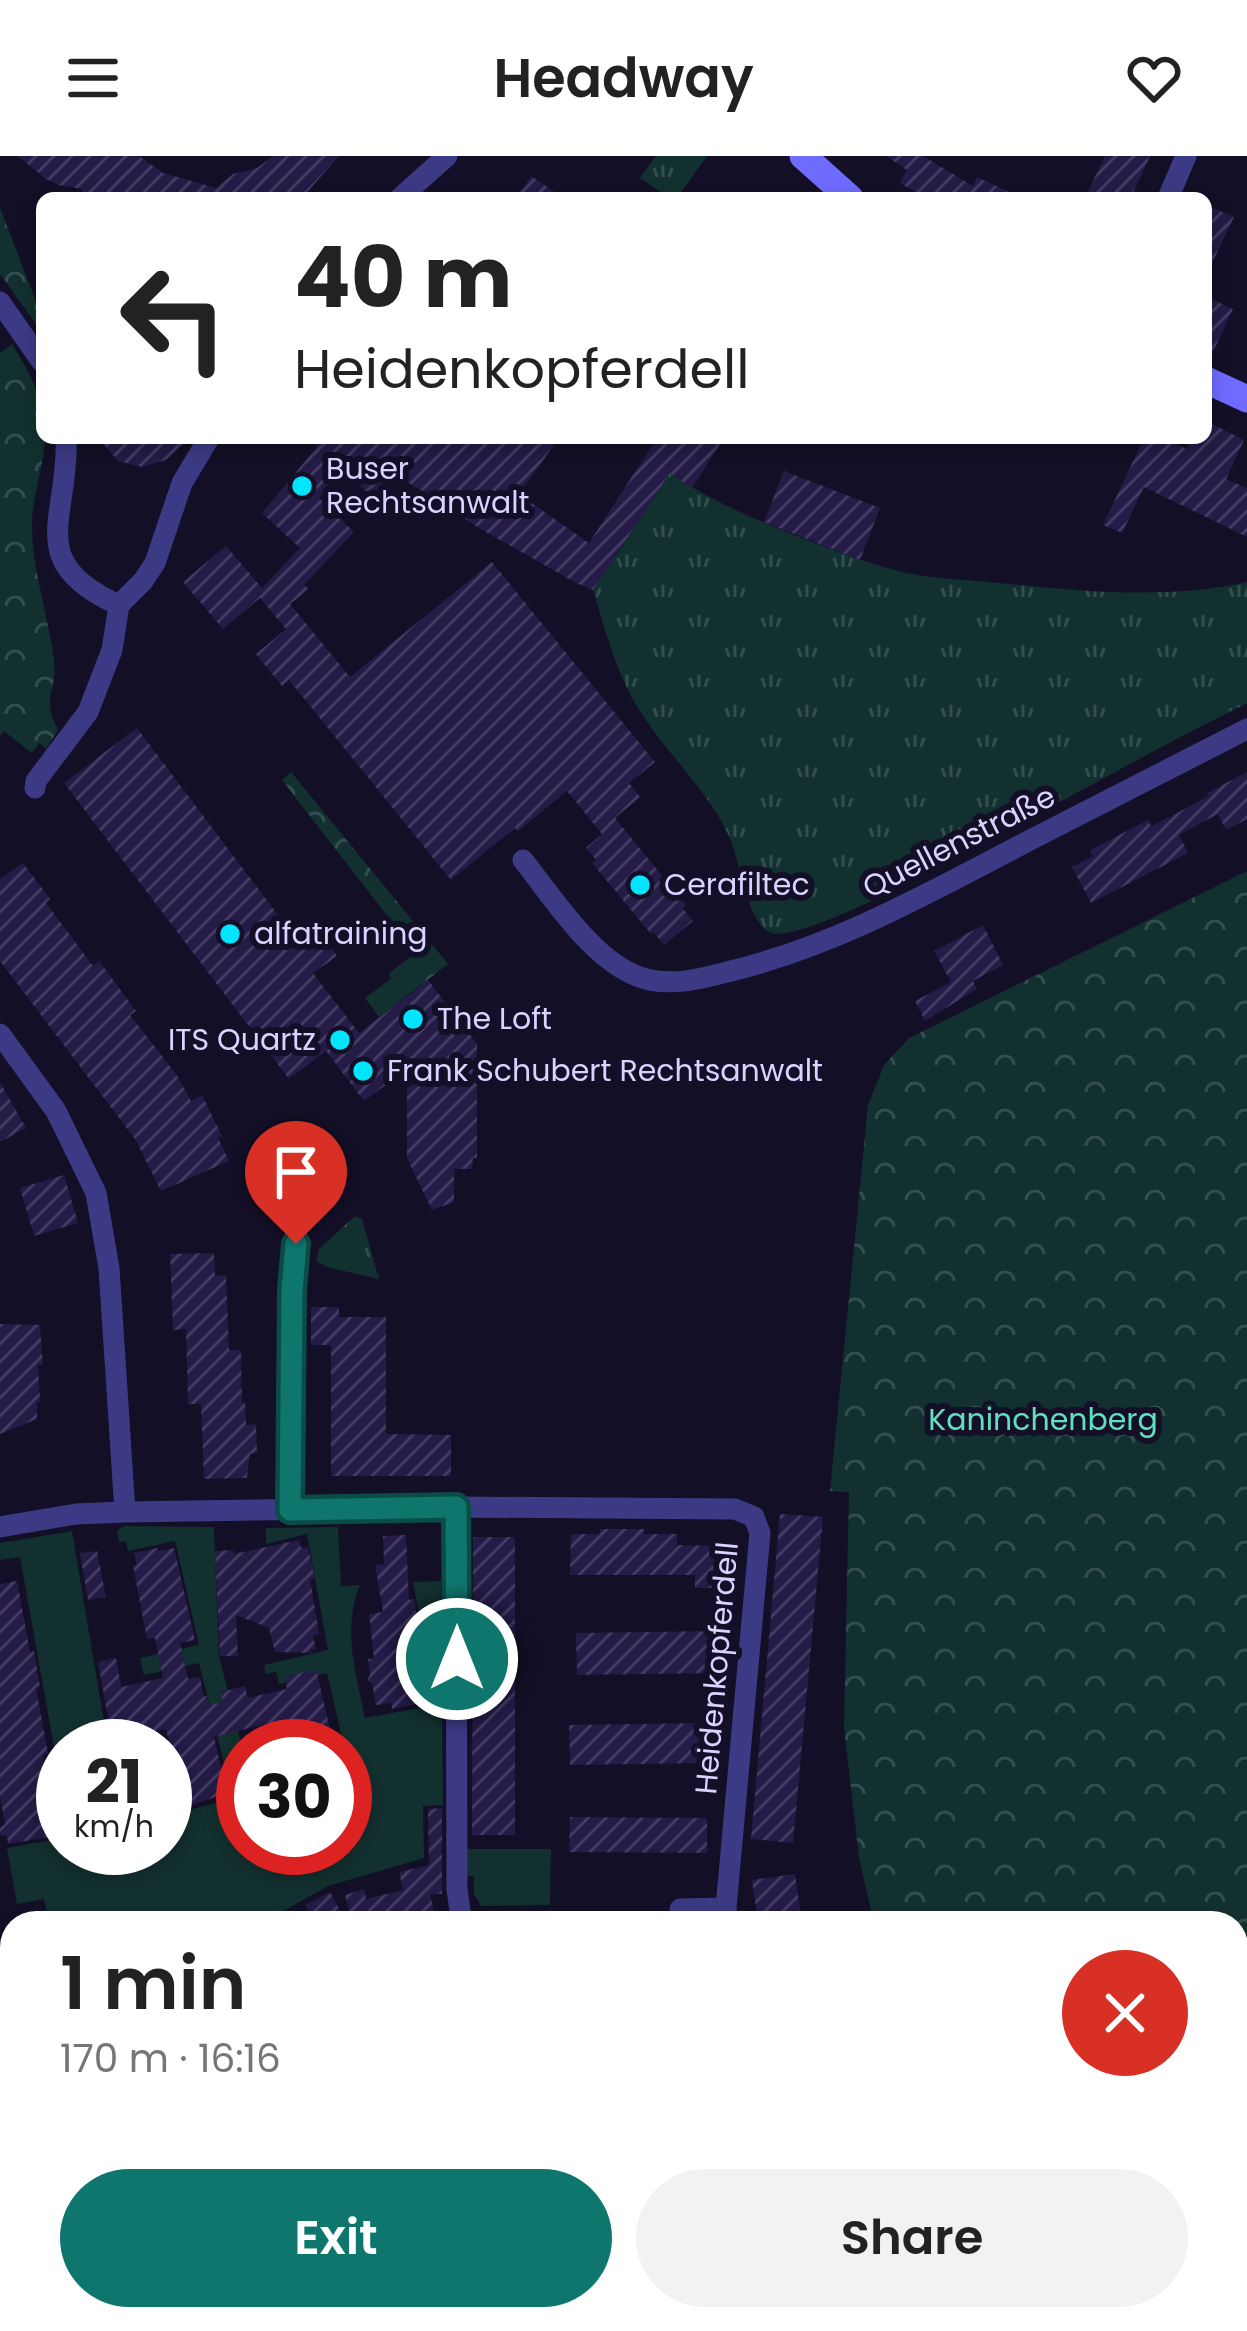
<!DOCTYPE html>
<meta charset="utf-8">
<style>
body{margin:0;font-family:Poppins,sans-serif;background:#f2f2f2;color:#222;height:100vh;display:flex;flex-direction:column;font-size:45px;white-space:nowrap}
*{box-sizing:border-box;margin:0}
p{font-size:39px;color:#767676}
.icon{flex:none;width:66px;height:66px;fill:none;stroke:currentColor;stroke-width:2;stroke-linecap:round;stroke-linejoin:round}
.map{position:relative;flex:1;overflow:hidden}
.side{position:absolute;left:0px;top:1755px;width:1248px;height:420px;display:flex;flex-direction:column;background:#fff;border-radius:36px 36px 0 0;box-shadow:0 6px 18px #0003}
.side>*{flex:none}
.hud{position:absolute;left:36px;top:36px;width:1176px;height:252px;border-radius:18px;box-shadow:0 6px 18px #0003;background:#fff;color:#222;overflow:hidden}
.speed{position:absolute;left:36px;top:1563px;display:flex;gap:24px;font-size:60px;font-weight:700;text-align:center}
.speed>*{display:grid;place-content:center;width:156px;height:156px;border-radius:50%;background:#fff;box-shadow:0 6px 18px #0003;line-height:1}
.speed small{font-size:30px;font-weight:400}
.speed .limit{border:18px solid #d22;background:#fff;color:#111}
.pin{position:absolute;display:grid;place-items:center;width:102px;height:102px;color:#fff;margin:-123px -51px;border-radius:50% 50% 50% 0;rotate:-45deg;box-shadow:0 0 12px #0007}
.pin .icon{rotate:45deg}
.me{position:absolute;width:132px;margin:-66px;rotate:0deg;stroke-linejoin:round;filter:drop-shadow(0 0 9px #0008)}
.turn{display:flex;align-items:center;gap:42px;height:252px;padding:0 60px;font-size:54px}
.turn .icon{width:156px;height:156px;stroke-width:2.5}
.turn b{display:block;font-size:84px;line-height:102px}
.round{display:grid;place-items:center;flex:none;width:126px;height:126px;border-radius:63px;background:#f2f2f2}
.headline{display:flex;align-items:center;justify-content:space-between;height:204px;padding:0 60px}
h1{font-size:72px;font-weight:600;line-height:90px}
.action{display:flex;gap:24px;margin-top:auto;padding:24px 60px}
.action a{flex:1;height:138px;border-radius:72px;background:#0f766e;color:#fff;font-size:48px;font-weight:600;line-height:138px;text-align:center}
.action a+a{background:#f2f2f2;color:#222}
header{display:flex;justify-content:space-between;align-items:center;height:156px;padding:0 60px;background:#fff;font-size:54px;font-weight:600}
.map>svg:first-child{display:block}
.grass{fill:url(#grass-tufts)}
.forest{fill:url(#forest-crowns)}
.green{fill:#12302f}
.building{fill:url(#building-hatch)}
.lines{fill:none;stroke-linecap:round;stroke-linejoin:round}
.street{stroke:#3d3a85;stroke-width:21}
.secondary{stroke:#6f6bff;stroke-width:27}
.route-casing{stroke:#0a4d48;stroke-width:30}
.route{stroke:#0f766e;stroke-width:21}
.poi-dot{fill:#00e5ff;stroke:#130f26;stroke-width:4.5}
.labels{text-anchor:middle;stroke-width:12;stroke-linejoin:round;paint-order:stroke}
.poi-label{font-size:30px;fill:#d9d4ff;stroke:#130f26;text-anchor:start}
.street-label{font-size:30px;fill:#d9d4ff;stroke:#130f26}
.park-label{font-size:30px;fill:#5fe0c0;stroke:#130f26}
</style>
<header><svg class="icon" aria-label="menu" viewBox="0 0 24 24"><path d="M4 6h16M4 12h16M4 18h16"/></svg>Headway<svg class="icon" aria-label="heart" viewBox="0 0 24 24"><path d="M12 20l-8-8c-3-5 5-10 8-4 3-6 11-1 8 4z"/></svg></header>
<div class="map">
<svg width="1247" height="2175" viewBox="0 0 1247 2175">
<defs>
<pattern id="grass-tufts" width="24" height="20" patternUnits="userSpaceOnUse" patternTransform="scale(3)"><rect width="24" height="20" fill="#12302f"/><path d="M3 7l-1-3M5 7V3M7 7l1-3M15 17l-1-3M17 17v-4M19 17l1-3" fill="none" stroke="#344d4e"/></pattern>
<pattern id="forest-crowns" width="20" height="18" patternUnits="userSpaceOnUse" patternTransform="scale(3)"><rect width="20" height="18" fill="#12302f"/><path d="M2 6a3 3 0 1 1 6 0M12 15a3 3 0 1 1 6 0" fill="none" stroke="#344d4e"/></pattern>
<pattern id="building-hatch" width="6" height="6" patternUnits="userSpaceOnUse" patternTransform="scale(3)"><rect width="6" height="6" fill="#241b47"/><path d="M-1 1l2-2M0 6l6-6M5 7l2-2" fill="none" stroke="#433b63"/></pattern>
</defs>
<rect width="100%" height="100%" fill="#130f26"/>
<path class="grass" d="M 656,0 L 707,0 L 677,42 L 669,42 L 640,22 Z
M 670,317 C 710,345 757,364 802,382 C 837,395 871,409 907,417 C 937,423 969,424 999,427 C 1081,435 1166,444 1247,426 L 1247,547 C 1195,573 1144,600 1093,628 C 1045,653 810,790 772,777 C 747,770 740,703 729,680 C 708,635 671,602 644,561 C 618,524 606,477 593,434 Z
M 355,1060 L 362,1063 L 379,1123 L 327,1111 L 316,1105 L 319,1093 Z"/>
<path class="forest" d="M 0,52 L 42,161 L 36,168 L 0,118 Z
M 12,188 C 35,226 42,237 42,282 L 45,282 C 44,310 33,337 32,365 C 31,412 48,457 54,503 C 58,537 40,538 58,574 L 46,593 L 39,587 L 32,597 L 4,575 L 0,580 L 0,197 Z
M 291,616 L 448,808 L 379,861 L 365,842 L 391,823 L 389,817 L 416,797 L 282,624 Z
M 1247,715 L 1247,2175 L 1123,2175 L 1128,2163 L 1236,2163 L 1236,1767 L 874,1767 L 859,1702 L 844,1571 L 849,1336 L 830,1335 L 868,949 L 884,909 L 909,882 Z"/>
<path class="green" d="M 124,1370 L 214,1371 L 219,1500 L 243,1595 L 243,1692 L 345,1692 L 345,1645 L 356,1642 L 327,1517 L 279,1528 L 276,1516 L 266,1518 L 264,1509 L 328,1494 L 307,1378 L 266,1388 L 266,1372 L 338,1371 L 341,1430 L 360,1429 C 342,1473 356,1517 365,1562 L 424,1551 L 415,1498 L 426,1495 L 413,1426 L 441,1425 L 443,1649 L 423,1650 L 424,1702 L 328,1730 L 262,1767 L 49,1767 L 44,1743 L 17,1748 L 7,1692 L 63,1682 L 63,1692 L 165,1692 L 165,1678 L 180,1674 L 176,1657 L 233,1643 L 199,1507 L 144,1519 L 140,1502 L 199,1489 L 175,1385 L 128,1395 L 126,1385 L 119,1386 L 117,1375 Z
M 72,1375 L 108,1590 L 63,1590 L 63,1641 L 20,1401 L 0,1404 L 0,1387 Z
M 464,1693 L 551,1693 L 550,1749 L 481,1750 L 474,1738 L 474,1720 L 464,1720 Z
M 12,1923 L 12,2073 L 0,2019 L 0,1998 L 10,1995 L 5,1974 L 0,1974 L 0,1925 Z
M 135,2163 L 218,2163 L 206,2175 L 139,2175 Z
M 420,2163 L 424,2163 L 432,2170 L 445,2163 L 507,2163 L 511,2175 L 409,2175 Z"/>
<path class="building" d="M 18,0 L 139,0 L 163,17 L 216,32 L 233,18 L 257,12 L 273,0 L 339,0 L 302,42 L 85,42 L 82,33 L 59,29 L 46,23 Z
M 886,0 L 923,0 L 973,30 L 977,21 L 1022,42 L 926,42 L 900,27 L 907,14 Z
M 1105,0 L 1150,0 L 1131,42 L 1085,42 Z
M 531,20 L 564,42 L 516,42 Z
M 1206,49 L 1234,61 L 1206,120 Z
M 1206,140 L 1233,153 L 1208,207 L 1206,206 Z
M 1206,265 L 1244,284 L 1226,323 L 1247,332 L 1247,381 L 1144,331 L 1122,377 L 1103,369 L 1144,282 L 1163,282 L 1187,293 L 1192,282 L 1206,282 Z
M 98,282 L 190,282 L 166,304 L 142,311 L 118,305 Z
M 311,282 L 559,282 L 519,338 L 589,387 L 657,282 L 724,282 L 692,332 L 670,317 L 593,434 L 576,427 L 484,375 L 398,320 L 375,344 L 340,311 L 319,342 L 354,376 L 304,429 L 309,433 L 290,448 L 350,521 L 492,406 L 655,606 L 629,627 L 640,641 L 615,662 L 686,749 L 683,753 L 693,765 L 664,789 L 653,776 L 651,778 L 592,707 L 596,704 L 586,692 L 602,678 L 567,635 L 518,675 L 515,672 L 451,724 L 289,524 L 282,530 L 256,498 L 286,473 L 260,442 L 223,473 L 183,426 L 226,390 L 262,432 L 300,392 L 262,357 L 317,291 Z
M 784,315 L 880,352 L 860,404 L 764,366 Z
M 137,572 L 296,783 L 315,769 L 337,800 L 313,817 L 359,877 L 428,824 L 477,888 L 477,1002 L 473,1002 L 472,1013 L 454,1013 L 454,1046 L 432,1054 L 407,1002 L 407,913 L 364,945 L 326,895 L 289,923 L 64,627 Z
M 1247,616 L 1247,663 L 1226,674 L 1218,658 L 1179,679 L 1188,697 L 1091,747 L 1072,711 L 1093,700 L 1090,694 L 1148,664 L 1151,670 L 1170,661 L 1208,640 L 1207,637 Z
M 23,707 L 50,743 L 46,747 L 93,810 L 99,805 L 136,855 L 130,859 L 176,918 L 191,945 L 202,939 L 222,980 L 218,982 L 229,1005 L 161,1035 L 135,983 L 0,805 L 0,723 Z
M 983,769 L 1003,809 L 973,825 L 977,833 L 925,865 L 915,845 L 951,826 L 934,795 Z
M 0,926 L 26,972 L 0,986 Z
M 64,1019 L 78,1067 L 34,1080 L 20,1032 Z
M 214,1097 L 215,1120 L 226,1119 L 229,1194 L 241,1194 L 242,1247 L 245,1246 L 246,1269 L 256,1268 L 257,1297 L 250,1298 L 247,1322 L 204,1323 L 201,1248 L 188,1248 L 186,1173 L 173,1174 L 170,1098 Z
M 311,1151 L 339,1151 L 339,1161 L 386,1161 L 386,1278 L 451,1279 L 451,1320 L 331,1320 L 331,1189 L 311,1189 Z
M 0,1168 L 40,1169 L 43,1209 L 38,1209 L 40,1246 L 37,1246 L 37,1263 L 0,1278 Z
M 780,1358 L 823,1361 L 793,1687 L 751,1683 Z
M 600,1373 L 644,1373 L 644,1378 L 677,1378 L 677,1389 L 721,1390 L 721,1432 L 695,1432 L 695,1419 L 570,1419 L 571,1378 L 600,1378 Z
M 406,1379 L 409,1444 L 414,1443 L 423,1493 L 412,1495 L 421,1547 L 392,1553 L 391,1547 L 376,1549 L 372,1527 L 367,1525 L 370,1518 L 368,1503 L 374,1502 L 369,1458 L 383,1456 L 375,1409 L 384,1408 L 383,1380 Z
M 473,1381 L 515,1381 L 515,1679 L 472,1679 Z
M 299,1384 L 301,1392 L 308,1391 L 315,1423 L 310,1423 L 319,1478 L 313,1480 L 316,1493 L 311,1494 L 312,1497 L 275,1496 L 269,1472 L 236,1459 L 238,1500 L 220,1500 L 215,1395 L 233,1394 L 234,1398 Z
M 158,1392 L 159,1395 L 174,1392 L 195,1484 L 180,1487 L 188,1523 L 200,1521 L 204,1541 L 207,1540 L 209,1549 L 222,1547 L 222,1536 L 245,1530 L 248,1542 L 287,1533 L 285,1521 L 316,1513 L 334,1590 L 289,1590 L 285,1586 L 281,1564 L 214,1581 L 224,1625 L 218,1627 L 221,1639 L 184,1652 L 177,1623 L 171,1620 L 175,1613 L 166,1573 L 130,1580 L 132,1590 L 113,1590 L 98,1506 L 116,1502 L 121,1531 L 163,1522 L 155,1482 L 147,1483 L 133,1410 L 137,1409 L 134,1397 Z
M 97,1395 L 106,1441 L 88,1444 L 80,1397 Z
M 17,1425 L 30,1496 L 34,1495 L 40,1531 L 36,1532 L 48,1598 L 43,1599 L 54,1665 L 46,1666 L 49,1681 L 8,1688 L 7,1680 L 0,1679 L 0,1672 L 5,1668 L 0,1640 L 0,1428 Z
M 715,1475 L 715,1517 L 577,1519 L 576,1477 Z
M 707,1567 L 707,1607 L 570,1609 L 569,1569 Z
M 442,1652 L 442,1738 L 430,1738 L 435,1760 L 407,1767 L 352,1767 L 345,1739 L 364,1733 L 366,1743 L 403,1734 L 399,1716 L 429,1709 L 428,1653 Z
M 570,1661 L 707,1662 L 707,1697 L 569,1696 Z
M 795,1718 L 802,1767 L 758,1767 L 752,1724 Z
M 330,1736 L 340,1755 L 315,1767 L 305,1749 Z"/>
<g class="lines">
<path class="street" d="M 400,42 L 447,0
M 1168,42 L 1186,0
M 0,146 L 42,206
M 66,282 C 70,360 22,406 119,449
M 35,632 L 36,625 L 88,556 L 112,494 L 119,449 L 143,425 L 155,407 L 182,327 L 209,282
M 523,704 C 554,743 596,810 646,823 C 674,830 700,823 727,816 C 837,790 936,733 1036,681 C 1106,645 1177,609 1247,573
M 0,878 L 56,955 L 96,1037 L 109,1112 L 125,1356
M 456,1351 L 457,1734 L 462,1767
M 290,1354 L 292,1134 L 296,1088
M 0,1371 L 76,1358 L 125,1356 L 456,1351 L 735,1353 L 754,1361 L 760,1377 L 726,1752 L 728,1767
M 680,1753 L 726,1752
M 0,2100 L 12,2095
M 526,2163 L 530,2175
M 322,2175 L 333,2163"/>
<path class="secondary" d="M 803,0 L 850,42
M 1206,224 L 1247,243
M 0,2131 L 13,2175"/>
</g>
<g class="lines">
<defs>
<path id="route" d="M 296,1088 L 292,1134 L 290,1354 L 456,1351 L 457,1503"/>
</defs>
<use href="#route" class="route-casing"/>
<use href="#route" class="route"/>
</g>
<g class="poi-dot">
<circle cx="302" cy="330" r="12"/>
<circle cx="640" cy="729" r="12"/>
<circle cx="230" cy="778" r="12"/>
<circle cx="413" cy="863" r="12"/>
<circle cx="340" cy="884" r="12"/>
<circle cx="363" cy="915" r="12"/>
</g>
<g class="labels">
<g class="poi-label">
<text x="326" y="323">Buser<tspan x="326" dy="34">Rechtsanwalt</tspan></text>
<text x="664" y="739">Cerafiltec</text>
<text x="254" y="788">alfatraining</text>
<text x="437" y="873">The Loft</text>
<text x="316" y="894" text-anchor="end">ITS Quartz</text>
<text x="387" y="925">Frank Schubert Rechtsanwalt</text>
</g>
<g class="street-label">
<text transform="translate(959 686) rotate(-27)" y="10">Quellenstraße</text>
<text transform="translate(717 1512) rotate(-85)" y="10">Heidenkopferdell</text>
</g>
<g class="park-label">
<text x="1043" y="1274">Kaninchenberg</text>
</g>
</g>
</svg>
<div class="speed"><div>21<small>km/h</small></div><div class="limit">30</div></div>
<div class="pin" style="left:296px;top:1088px;background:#d93025"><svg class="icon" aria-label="arrive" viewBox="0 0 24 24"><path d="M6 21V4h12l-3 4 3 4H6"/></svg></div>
<svg class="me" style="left:457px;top:1503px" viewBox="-20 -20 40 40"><circle r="17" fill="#0f766e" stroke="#fff" stroke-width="3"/><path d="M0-11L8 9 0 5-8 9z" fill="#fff"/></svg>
<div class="hud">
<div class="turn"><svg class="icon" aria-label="left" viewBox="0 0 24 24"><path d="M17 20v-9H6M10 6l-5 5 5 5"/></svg><div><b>40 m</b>Heidenkopferdell</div></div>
</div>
<section class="side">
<div class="headline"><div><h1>1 min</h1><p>170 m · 16:16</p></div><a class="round" style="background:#d93025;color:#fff"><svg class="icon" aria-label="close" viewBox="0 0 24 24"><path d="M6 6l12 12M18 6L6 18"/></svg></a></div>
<div class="action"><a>Exit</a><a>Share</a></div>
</section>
</div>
